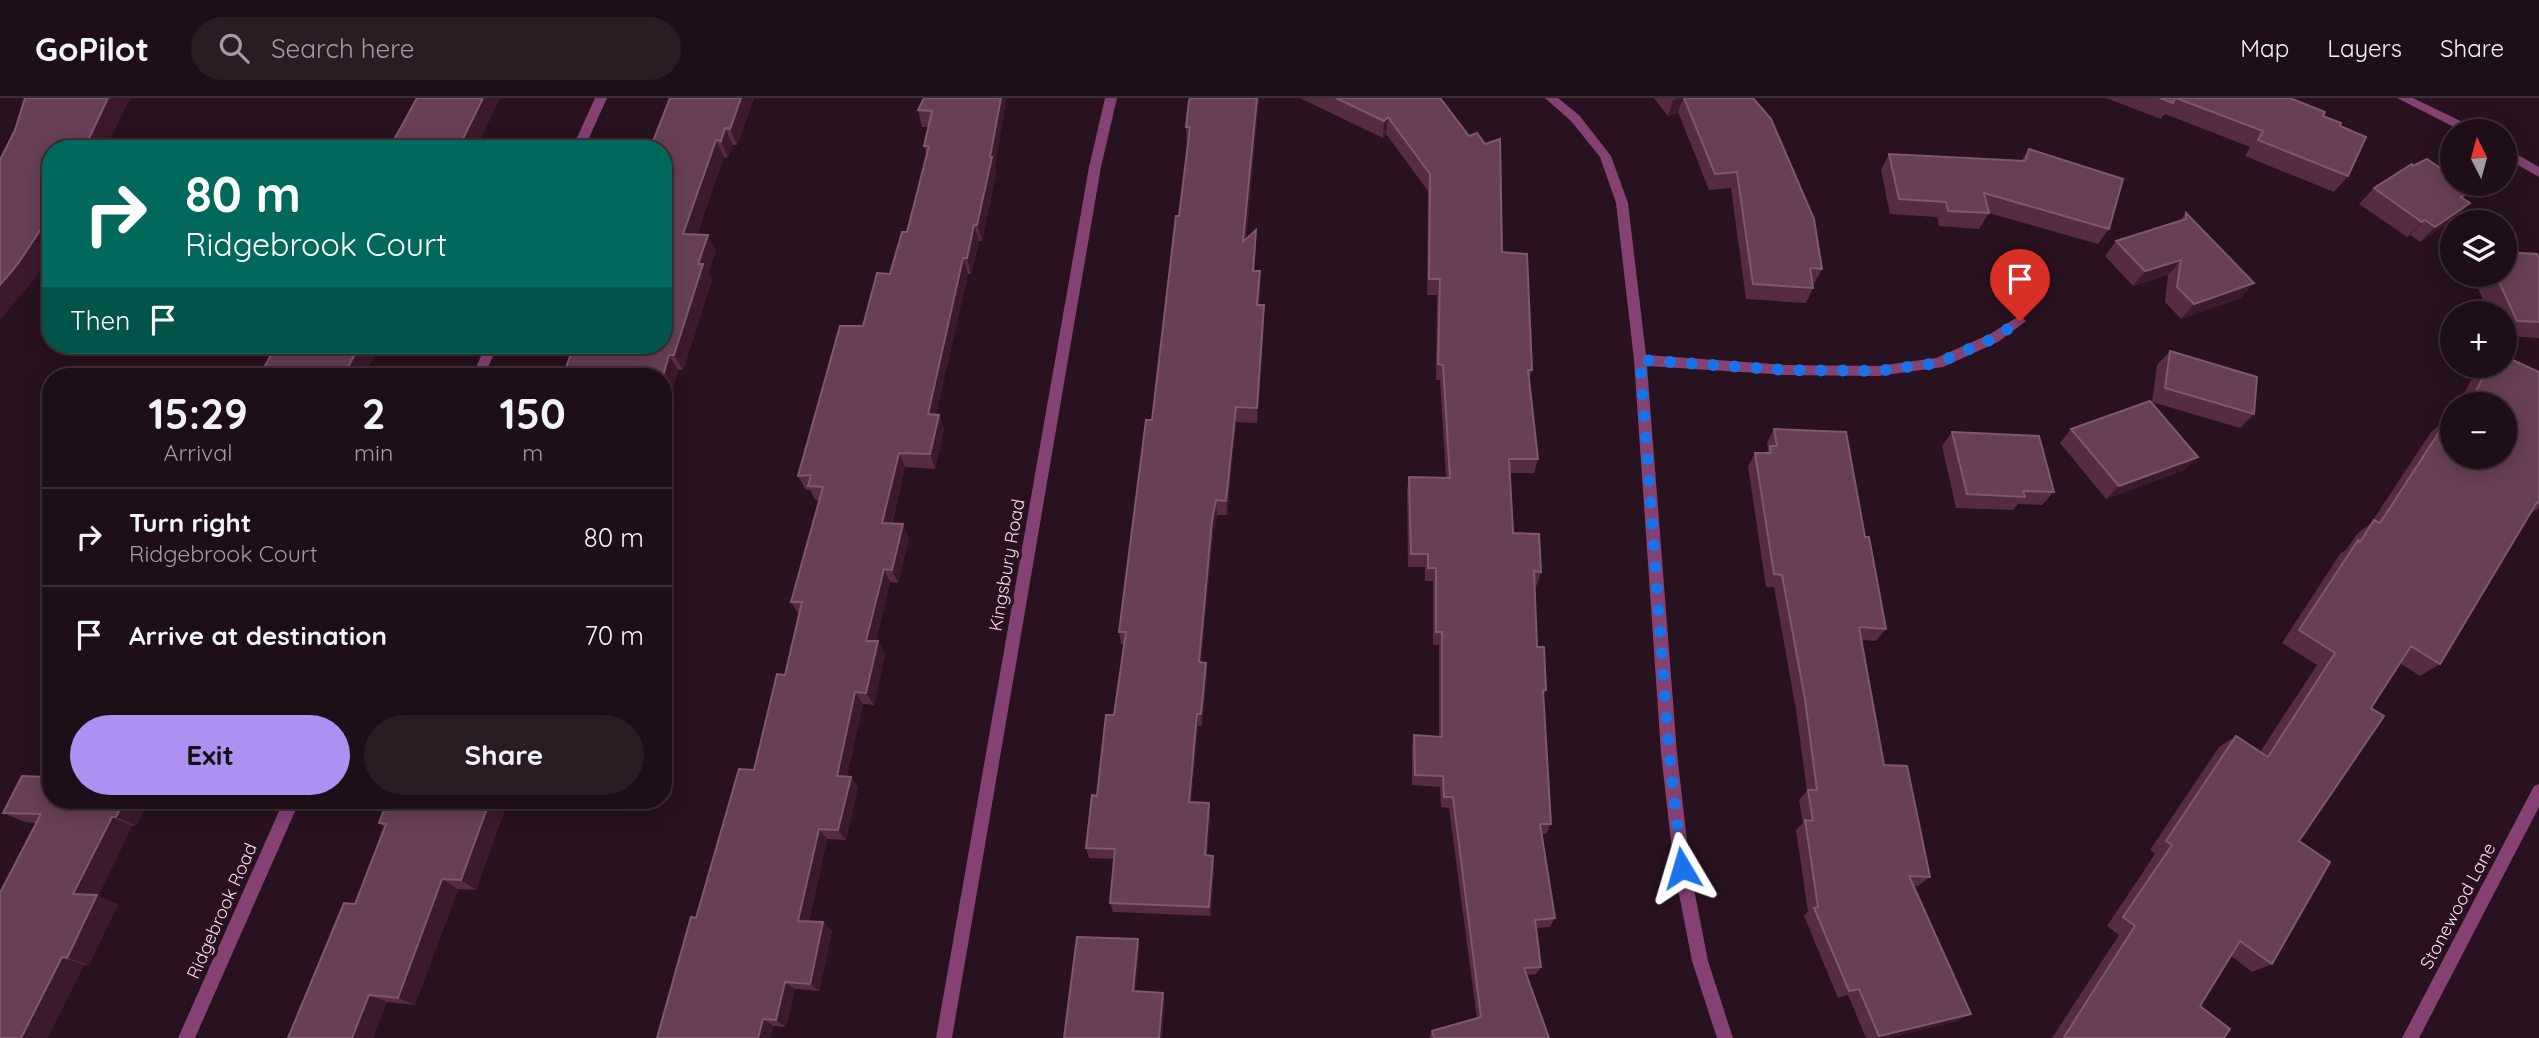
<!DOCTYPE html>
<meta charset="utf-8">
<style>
body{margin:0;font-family:Quicksand,sans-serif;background:#2b1c24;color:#f1f3f6;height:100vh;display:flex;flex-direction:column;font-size:26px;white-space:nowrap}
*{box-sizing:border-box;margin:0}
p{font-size:23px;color:#a19ca1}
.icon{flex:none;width:38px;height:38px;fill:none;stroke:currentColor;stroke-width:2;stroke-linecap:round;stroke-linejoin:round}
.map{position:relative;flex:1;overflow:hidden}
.details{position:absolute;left:42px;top:270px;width:630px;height:441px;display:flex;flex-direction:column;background:#1e0e17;border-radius:28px;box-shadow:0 4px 18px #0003,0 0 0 2px #3c2e36}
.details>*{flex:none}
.hud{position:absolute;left:42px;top:42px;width:630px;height:214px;border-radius:28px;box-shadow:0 4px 18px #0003,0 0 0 2px #3c2e36;background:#00695c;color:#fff;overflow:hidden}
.needle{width:46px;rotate:354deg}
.buttons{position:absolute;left:2440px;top:21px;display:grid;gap:14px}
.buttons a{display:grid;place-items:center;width:77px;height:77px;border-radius:50%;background:#1e0e17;box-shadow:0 4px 18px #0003,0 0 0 2px #3c2e36;font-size:35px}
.pin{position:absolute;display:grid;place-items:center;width:60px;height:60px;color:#fff;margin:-72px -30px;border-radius:50% 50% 50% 0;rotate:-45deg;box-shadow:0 0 7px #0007}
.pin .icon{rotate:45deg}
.me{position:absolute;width:77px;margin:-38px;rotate:353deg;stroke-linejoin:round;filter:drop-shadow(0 0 5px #0008)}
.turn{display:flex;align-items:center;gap:24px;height:147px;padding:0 28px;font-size:32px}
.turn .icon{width:91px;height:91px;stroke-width:2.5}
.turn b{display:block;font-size:49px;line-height:60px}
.then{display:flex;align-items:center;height:66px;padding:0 28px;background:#0003;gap:14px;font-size:26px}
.eta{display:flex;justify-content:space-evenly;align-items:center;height:119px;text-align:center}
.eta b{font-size:42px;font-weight:700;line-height:49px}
.cta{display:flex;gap:14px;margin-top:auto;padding:14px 28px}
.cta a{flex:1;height:80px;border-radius:42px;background:#ae90f2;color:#111;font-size:28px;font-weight:700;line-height:80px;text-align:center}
.cta a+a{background:#2b1c24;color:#f1f3f6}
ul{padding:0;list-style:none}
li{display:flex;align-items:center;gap:21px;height:98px;padding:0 28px;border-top:2px solid #3c2e36}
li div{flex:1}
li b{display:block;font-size:26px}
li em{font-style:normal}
header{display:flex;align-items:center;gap:42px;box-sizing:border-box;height:98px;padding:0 35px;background:#1e0e17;border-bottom:2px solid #3c2e36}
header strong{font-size:33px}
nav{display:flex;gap:38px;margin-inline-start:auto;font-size:24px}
.search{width:490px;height:63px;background:#2b1c24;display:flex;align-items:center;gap:18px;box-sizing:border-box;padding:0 24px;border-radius:38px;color:#a19ca1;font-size:26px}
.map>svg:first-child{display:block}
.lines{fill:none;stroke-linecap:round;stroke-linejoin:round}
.street{fill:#844172;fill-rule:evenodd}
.wall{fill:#552c43}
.shaded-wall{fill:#3b1a2d}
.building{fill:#673f56;stroke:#7e586e;stroke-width:2}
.route{stroke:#1a73e8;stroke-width:12;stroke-dasharray:0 21.6}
.labels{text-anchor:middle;stroke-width:7;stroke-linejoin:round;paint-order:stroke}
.street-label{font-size:18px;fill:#fcdcf1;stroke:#28121f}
</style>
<header>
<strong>GoPilot</strong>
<div class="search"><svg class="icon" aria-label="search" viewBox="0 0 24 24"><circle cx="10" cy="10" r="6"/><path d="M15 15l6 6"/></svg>Search here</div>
<nav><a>Map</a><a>Layers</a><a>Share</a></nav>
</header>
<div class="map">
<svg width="2539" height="940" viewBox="0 0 2539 940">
<rect width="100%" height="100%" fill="#28121f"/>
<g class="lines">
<path class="street" d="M 595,0 L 607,0 L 584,51 L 572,51 Z
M 1105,0 L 1117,0 L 1101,69 L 952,940 L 936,940 L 1089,69 Z
M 1545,0 L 1558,0 L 1579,17 L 1611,58 L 1628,105 L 1646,257 L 1786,267 L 1878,268 L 1936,260 L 1990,236 L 2016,220 L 2020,218 L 2026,223 L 1998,244 L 1943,269 L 1878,278 L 1786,277 L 1647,268 L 1677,655 L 1690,770 L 1708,863 L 1733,940 L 1717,940 L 1692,863 L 1674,770 L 1661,655 L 1634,262 L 1616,105 L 1600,59 L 1571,23 Z
M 2397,0 L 2413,0 L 2475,30 L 2477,33 L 2462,33 Z
M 2504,49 L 2539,69 L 2539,79 L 2504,59 Z
M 486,247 L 498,247 L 484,278 L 472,278 Z
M 2539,686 L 2539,709 L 2419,940 L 2402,940 L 2534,688 Z
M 284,702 L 300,702 L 195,940 L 178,940 Z"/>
</g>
<path class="wall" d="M 754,0 L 737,47 L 733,47 L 728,60 L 724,59 L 697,136 L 716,153 L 708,175 L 712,182 L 683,272 L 678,272 L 666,313 L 663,313 L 663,51 Z
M 924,0 L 995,70 L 996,76 L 982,143 L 979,143 L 971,176 L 968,176 L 936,316 L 939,317 L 944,331 L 935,371 L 905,369 L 892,426 L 903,426 L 909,440 L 898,485 L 890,484 L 876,543 L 878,543 L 885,556 L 874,607 L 863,606 L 847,678 L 851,679 L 858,689 L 846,742 L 827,741 L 809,823 L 823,824 L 832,833 L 819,893 L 795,891 L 786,929 L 773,928 L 770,940 L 696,820 L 754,672 L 785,577 L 799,517 L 791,504 L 819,403 L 815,402 L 810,392 L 806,392 L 798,378 L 863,228 L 890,176 L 907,134 L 927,58 L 924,48 L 928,29 L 922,29 L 918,12 Z
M 1190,0 L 1259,0 L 1246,142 L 1256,148 L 1254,173 L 1260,189 L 1259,207 L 1264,223 L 1257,325 L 1236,324 L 1227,417 L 1217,417 L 1213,437 L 1201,564 L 1207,577 L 1202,628 L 1198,628 L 1191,705 L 1209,705 L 1210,716 L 1207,758 L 1214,768 L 1211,818 L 1113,814 L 1110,805 L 1114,761 L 1089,760 L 1086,750 L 1114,617 L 1124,547 L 1121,546 L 1119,534 L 1152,322 L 1179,118 L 1188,46 L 1187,46 L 1186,29 Z
M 1300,0 L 1440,0 L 1502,154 L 1532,272 L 1529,281 L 1538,361 L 1534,375 L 1509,375 L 1513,435 L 1541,474 L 1537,487 L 1535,487 L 1537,549 L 1546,592 L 1543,599 L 1551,726 L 1546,736 L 1542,736 L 1555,820 L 1550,829 L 1536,830 L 1541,869 L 1536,876 L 1527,877 L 1549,940 L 1429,940 L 1432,933 L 1477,921 L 1449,710 L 1441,709 L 1440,689 L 1412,687 L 1412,648 L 1414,637 L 1439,638 L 1439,547 L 1433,547 L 1433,483 L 1425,483 L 1425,469 L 1408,469 L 1407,393 L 1409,379 L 1446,380 L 1440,282 L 1436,282 L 1437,197 L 1427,197 L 1428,93 L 1386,36 L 1383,40 Z
M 1654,0 L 1753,0 L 1822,171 L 1814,186 L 1813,186 L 1813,190 L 1806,205 L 1746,201 L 1731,90 L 1709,92 L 1678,14 L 1668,18 Z
M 2106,0 L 2290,0 L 2323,18 L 2340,28 L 2348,78 L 2334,94 L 2245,58 L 2250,49 L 2165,16 L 2161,21 Z
M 2029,51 L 2109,131 L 2098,146 L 1989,115 L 1979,131 L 1939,128 L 1937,119 L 1890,116 L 1881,72 L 1889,56 L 2021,63 Z
M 2458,86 L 2455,89 L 2462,100 L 2470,105 L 2454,121 L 2420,144 L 2410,137 L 2407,139 L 2359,106 L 2374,90 Z
M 2186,115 L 2241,200 L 2181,221 L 2165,204 L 2168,177 L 2133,188 L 2105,158 L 2116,143 L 2180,122 Z
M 2539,160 L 2539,240 L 2504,238 L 2504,215 L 2489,215 L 2472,177 L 2504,177 Z
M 276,247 L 384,247 L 382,250 L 379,250 L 273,278 L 264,270 Z
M 2170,253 L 2254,316 L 2240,330 L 2152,304 L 2157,267 Z
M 2479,268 L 2504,268 L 2539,274 L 2539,410 L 2530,416 L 2440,566 L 2420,578 L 2400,565 L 2371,610 L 2299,743 L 2272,866 L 2252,874 L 2231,858 L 2200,908 L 2224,940 L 2052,940 L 2119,837 L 2107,828 L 2155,756 L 2150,752 L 2219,649 L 2236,638 L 2260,654 L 2317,567 L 2282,545 L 2340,456 L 2347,451 L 2357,436 L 2371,425 L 2431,334 L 2449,319 L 2451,320 L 2452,319 L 2452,359 L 2504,306 L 2458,306 Z
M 1774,331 L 1865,439 L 1886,531 L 1876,543 L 1861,542 L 1884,667 L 1930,779 L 1918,788 L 1913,788 L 1958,923 L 1886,940 L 1866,940 L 1848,897 L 1838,900 L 1804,818 L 1808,814 L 1796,732 L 1803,725 L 1799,702 L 1807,693 L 1796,612 L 1774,489 L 1766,489 L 1748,368 L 1755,355 L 1766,355 L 1768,352 L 1767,344 Z
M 2071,331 L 2198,359 L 2184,372 L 2106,401 L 2060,345 Z
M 1952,334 L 2054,394 L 2042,407 L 2018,406 L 2013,412 L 1956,410 L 1942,348 Z
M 46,679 L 51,702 L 164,702 L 161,707 L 146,707 L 136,728 L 132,728 L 98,798 L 118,806 L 89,867 L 84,867 L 47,940 L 0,940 L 36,725 L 25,724 L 3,715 Z
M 388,702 L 508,702 L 476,792 L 458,791 L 415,907 L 387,904 L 373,940 L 288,940 L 355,806 L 385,729 L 379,725 Z"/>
<path class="shaded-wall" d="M 108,0 L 130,0 L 106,51 L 84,51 Z
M 483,0 L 500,0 L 476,51 L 458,51 Z
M 741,0 L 754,0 L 737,47 L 730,31 Z
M 1001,0 L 1007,0 L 995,70 L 996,76 L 982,143 L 977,127 Z
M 1257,0 L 1259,0 L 1244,160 L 1243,144 Z
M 1679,0 L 1683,0 L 1678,14 L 1668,18 L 1673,2 Z
M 1388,19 L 1386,36 L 1383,40 L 1384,23 Z
M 725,30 L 733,47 L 728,60 L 721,43 Z
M 716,42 L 724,59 L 691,152 L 683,136 Z
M 2470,105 L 2454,121 L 2420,144 L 2435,129 Z
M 51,116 L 51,157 L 34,182 L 0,222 L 0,187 Z
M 2425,122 L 2410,137 L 2407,139 L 2422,124 Z
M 974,127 L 979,143 L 971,176 L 967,160 Z
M 1256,132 L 1256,148 L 1253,189 L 1253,173 Z
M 708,137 L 716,153 L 708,175 L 712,182 L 683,272 L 674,257 L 698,166 Z
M 963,160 L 968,176 L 933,331 L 928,316 Z
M 2181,162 L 2168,177 L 2133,188 L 2145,173 Z
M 1260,173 L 1260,189 L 1258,223 L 1257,207 Z
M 2254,185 L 2241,200 L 2181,221 L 2194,206 Z
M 1264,207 L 1264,223 L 1257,325 L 1257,310 Z
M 360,247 L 376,247 L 379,250 L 364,278 L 343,278 Z
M 669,257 L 678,272 L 666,313 L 663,308 L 663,278 Z
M 1236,309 L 1236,324 L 1227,417 L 1226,403 Z
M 939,317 L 944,331 L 935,371 L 930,356 Z
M 899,355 L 905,369 L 888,439 L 882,425 Z
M 2198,359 L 2184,372 L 2106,401 L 2119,388 Z
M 1216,402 L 1217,417 L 1213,437 L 1200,576 L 1199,564 L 1212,423 Z
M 903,426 L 909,440 L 898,485 L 892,472 Z
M 884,471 L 890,484 L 873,555 L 866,543 Z
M 878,543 L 885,556 L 874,607 L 866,595 Z
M 1206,565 L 1207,577 L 1202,628 L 1201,616 Z
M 855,594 L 863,606 L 845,688 L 837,678 Z
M 1197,616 L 1198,628 L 1190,715 L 1189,704 Z
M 851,679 L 858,689 L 846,742 L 838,732 Z
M 125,702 L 136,702 L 146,707 L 136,728 L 116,719 Z
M 150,702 L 164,702 L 161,707 Z
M 490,702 L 508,702 L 476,792 L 461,782 Z
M 1209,705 L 1210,716 L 1206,767 L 1205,757 Z
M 112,719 L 132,728 L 98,798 L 118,806 L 89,867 L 67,860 L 73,796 Z
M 819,731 L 827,741 L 807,831 L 798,823 Z
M 1213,758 L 1214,768 L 1211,818 L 1209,809 Z
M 442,781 L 458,791 L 415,907 L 398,900 Z
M 823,824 L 832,833 L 819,893 L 810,886 Z
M 1138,841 L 1140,849 L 1135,900 L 1133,893 Z
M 62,859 L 84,867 L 47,940 L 21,940 Z
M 785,884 L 795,891 L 786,929 L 776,922 Z
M 1163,895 L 1165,901 L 1162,940 L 1159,940 Z
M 369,897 L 387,904 L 373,940 L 352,940 Z
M 1971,916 L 1958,923 L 1886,940 L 1876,940 L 1879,938 Z
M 763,921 L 773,928 L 770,940 L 758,940 Z"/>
<path class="building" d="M 25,0 L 108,0 L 84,51 L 51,51 L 51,116 L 17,167 L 0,187 L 0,62 L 15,32 Z
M 417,0 L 483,0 L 458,51 L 389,51 Z
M 670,0 L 741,0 L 730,31 L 725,30 L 721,43 L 716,42 L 683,136 L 708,137 L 698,166 L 703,166 L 674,257 L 669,257 L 663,278 L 563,278 L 574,247 L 663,247 L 663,51 L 650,51 Z
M 924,0 L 1001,0 L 990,59 L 992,59 L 977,127 L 974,127 L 967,160 L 963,160 L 928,316 L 939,317 L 930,356 L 899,355 L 882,425 L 903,426 L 892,472 L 884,471 L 866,543 L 878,543 L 866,595 L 855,594 L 837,678 L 851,679 L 838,732 L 819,731 L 798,823 L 823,824 L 810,886 L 785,884 L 776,922 L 763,921 L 758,940 L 657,940 L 691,819 L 696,820 L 739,671 L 754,672 L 777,576 L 785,577 L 802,504 L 791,504 L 823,389 L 808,388 L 811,377 L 798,378 L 840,228 L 863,228 L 877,175 L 890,176 L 902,134 L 907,134 L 929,48 L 924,48 L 932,13 L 918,12 Z
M 1190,0 L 1257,0 L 1243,144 L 1256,132 L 1253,173 L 1260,173 L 1257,207 L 1264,207 L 1257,310 L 1236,309 L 1226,403 L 1216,402 L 1212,423 L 1199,564 L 1206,565 L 1201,616 L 1197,616 L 1189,704 L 1209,705 L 1205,757 L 1213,758 L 1209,809 L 1110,805 L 1115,751 L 1086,750 L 1092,697 L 1097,698 L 1106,617 L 1114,617 L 1126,534 L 1119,534 L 1146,322 L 1152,322 L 1176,118 L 1179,118 L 1190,29 L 1186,29 L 1189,3 Z
M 1336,0 L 1440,0 L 1469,38 L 1477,35 L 1485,46 L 1500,41 L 1502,154 L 1527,156 L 1532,272 L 1528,272 L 1538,361 L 1509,361 L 1513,435 L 1539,436 L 1541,474 L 1534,473 L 1537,549 L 1544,549 L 1546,592 L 1543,592 L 1551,726 L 1540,726 L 1555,820 L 1535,822 L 1541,869 L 1524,870 L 1549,940 L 1434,940 L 1432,933 L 1481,919 L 1453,699 L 1444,699 L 1443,678 L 1415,677 L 1414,637 L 1442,639 L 1442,534 L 1436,534 L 1436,470 L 1428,470 L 1428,456 L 1411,456 L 1409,379 L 1450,380 L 1443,267 L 1438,266 L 1440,181 L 1429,181 L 1430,76 L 1388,19 L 1384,23 Z
M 1684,0 L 1753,0 L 1771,21 L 1814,121 L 1822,171 L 1810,170 L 1813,190 L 1753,186 L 1737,74 L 1715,76 Z
M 2160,0 L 2175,0 L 2173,5 Z
M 2176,0 L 2290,0 L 2325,14 L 2323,18 L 2341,25 L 2340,28 L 2366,39 L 2348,78 L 2258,42 L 2263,33 Z
M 2029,51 L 2123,81 L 2109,131 L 1984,95 L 1989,115 L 1948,113 L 1946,104 L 1899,101 L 1889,56 L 2025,63 Z
M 2427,61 L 2452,78 L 2452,86 L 2457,86 L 2454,88 L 2466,96 L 2461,99 L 2470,105 L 2435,129 L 2425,122 L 2422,124 L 2374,90 L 2412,66 L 2413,68 Z
M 2186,115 L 2254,185 L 2194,206 L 2177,189 L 2181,162 L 2145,173 L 2116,143 L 2186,121 Z
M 2504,154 L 2537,156 L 2539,160 L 2539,224 L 2517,223 L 2496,177 L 2504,177 Z
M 276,247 L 360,247 L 343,278 L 273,278 L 277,270 L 264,270 Z
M 2170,253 L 2257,279 L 2254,316 L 2165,290 Z
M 2504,258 L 2539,274 L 2539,405 L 2537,404 L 2440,566 L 2411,548 L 2371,610 L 2384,618 L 2299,743 L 2330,764 L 2272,866 L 2240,843 L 2200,908 L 2230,931 L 2224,940 L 2065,940 L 2064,939 L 2135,828 L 2123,819 L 2172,747 L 2166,743 L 2236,638 L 2268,659 L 2335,555 L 2299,532 L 2358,442 L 2360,444 L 2374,422 L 2380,425 L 2449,319 L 2452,321 L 2452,359 L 2504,359 L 2504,306 L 2469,306 L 2489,268 L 2504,268 Z
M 2150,303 L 2198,359 L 2119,388 L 2071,331 Z
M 1774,331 L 1846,334 L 1865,439 L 1869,439 L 1886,531 L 1859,529 L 1884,667 L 1907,668 L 1930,779 L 1909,778 L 1971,916 L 1879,938 L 1859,891 L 1849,893 L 1814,810 L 1818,809 L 1805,722 L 1813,723 L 1808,692 L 1817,692 L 1805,601 L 1782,477 L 1774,476 L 1755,355 L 1771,355 L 1770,348 L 1777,348 Z
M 1952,334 L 2039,338 L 2054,394 L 2023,393 L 2025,399 L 1967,396 Z
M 51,669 L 51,702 L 125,702 L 116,719 L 112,719 L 73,796 L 97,797 L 67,860 L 62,859 L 21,940 L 0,940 L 0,795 L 41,716 L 3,715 L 22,678 L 46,679 Z
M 388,702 L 490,702 L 461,782 L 442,781 L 398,900 L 369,897 L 352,940 L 288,940 L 344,805 L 355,806 L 386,726 L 379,725 Z
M 1077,839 L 1138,841 L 1133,893 L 1163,895 L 1159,940 L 1064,940 Z"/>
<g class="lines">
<path class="route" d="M 1682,770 L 1669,655 L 1640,262 L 1786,272 L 1878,273 L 1938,265 L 1994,240 L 2020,223"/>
</g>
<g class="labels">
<g class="street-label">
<text transform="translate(1007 467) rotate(-80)" y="6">Kingsbury Road</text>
<text transform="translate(2458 808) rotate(-62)" y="6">Stonewood Lane</text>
<text transform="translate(222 813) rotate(-66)" y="6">Ridgebrook Road</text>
</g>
</g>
</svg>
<div class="buttons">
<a><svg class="needle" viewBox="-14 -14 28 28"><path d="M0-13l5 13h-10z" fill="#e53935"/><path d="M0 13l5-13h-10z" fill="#a19ca1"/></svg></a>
<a><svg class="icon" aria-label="layers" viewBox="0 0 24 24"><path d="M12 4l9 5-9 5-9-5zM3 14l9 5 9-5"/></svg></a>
<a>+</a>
<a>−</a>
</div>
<div class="pin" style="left:2020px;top:223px;background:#d93025"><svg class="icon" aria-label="arrive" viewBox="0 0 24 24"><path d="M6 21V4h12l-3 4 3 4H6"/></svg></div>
<svg class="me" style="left:1682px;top:770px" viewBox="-20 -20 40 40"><path d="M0-17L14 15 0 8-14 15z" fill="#1a73e8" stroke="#fff" stroke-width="4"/></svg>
<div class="hud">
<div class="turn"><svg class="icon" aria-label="right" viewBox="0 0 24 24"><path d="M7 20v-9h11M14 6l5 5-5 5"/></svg><div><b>80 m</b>Ridgebrook Court</div></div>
<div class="then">Then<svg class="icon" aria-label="arrive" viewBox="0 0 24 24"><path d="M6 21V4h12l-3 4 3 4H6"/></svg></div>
</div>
<section class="details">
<div class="eta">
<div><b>15:29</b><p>Arrival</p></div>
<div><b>2</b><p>min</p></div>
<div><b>150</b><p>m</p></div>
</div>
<ul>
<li><svg class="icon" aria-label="right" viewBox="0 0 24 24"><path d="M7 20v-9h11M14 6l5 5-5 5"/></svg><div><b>Turn right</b><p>Ridgebrook Court</p></div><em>80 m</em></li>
<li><svg class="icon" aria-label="arrive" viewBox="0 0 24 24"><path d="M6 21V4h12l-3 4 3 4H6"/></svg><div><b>Arrive at destination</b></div><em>70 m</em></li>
</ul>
<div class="cta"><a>Exit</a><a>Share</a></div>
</section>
</div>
